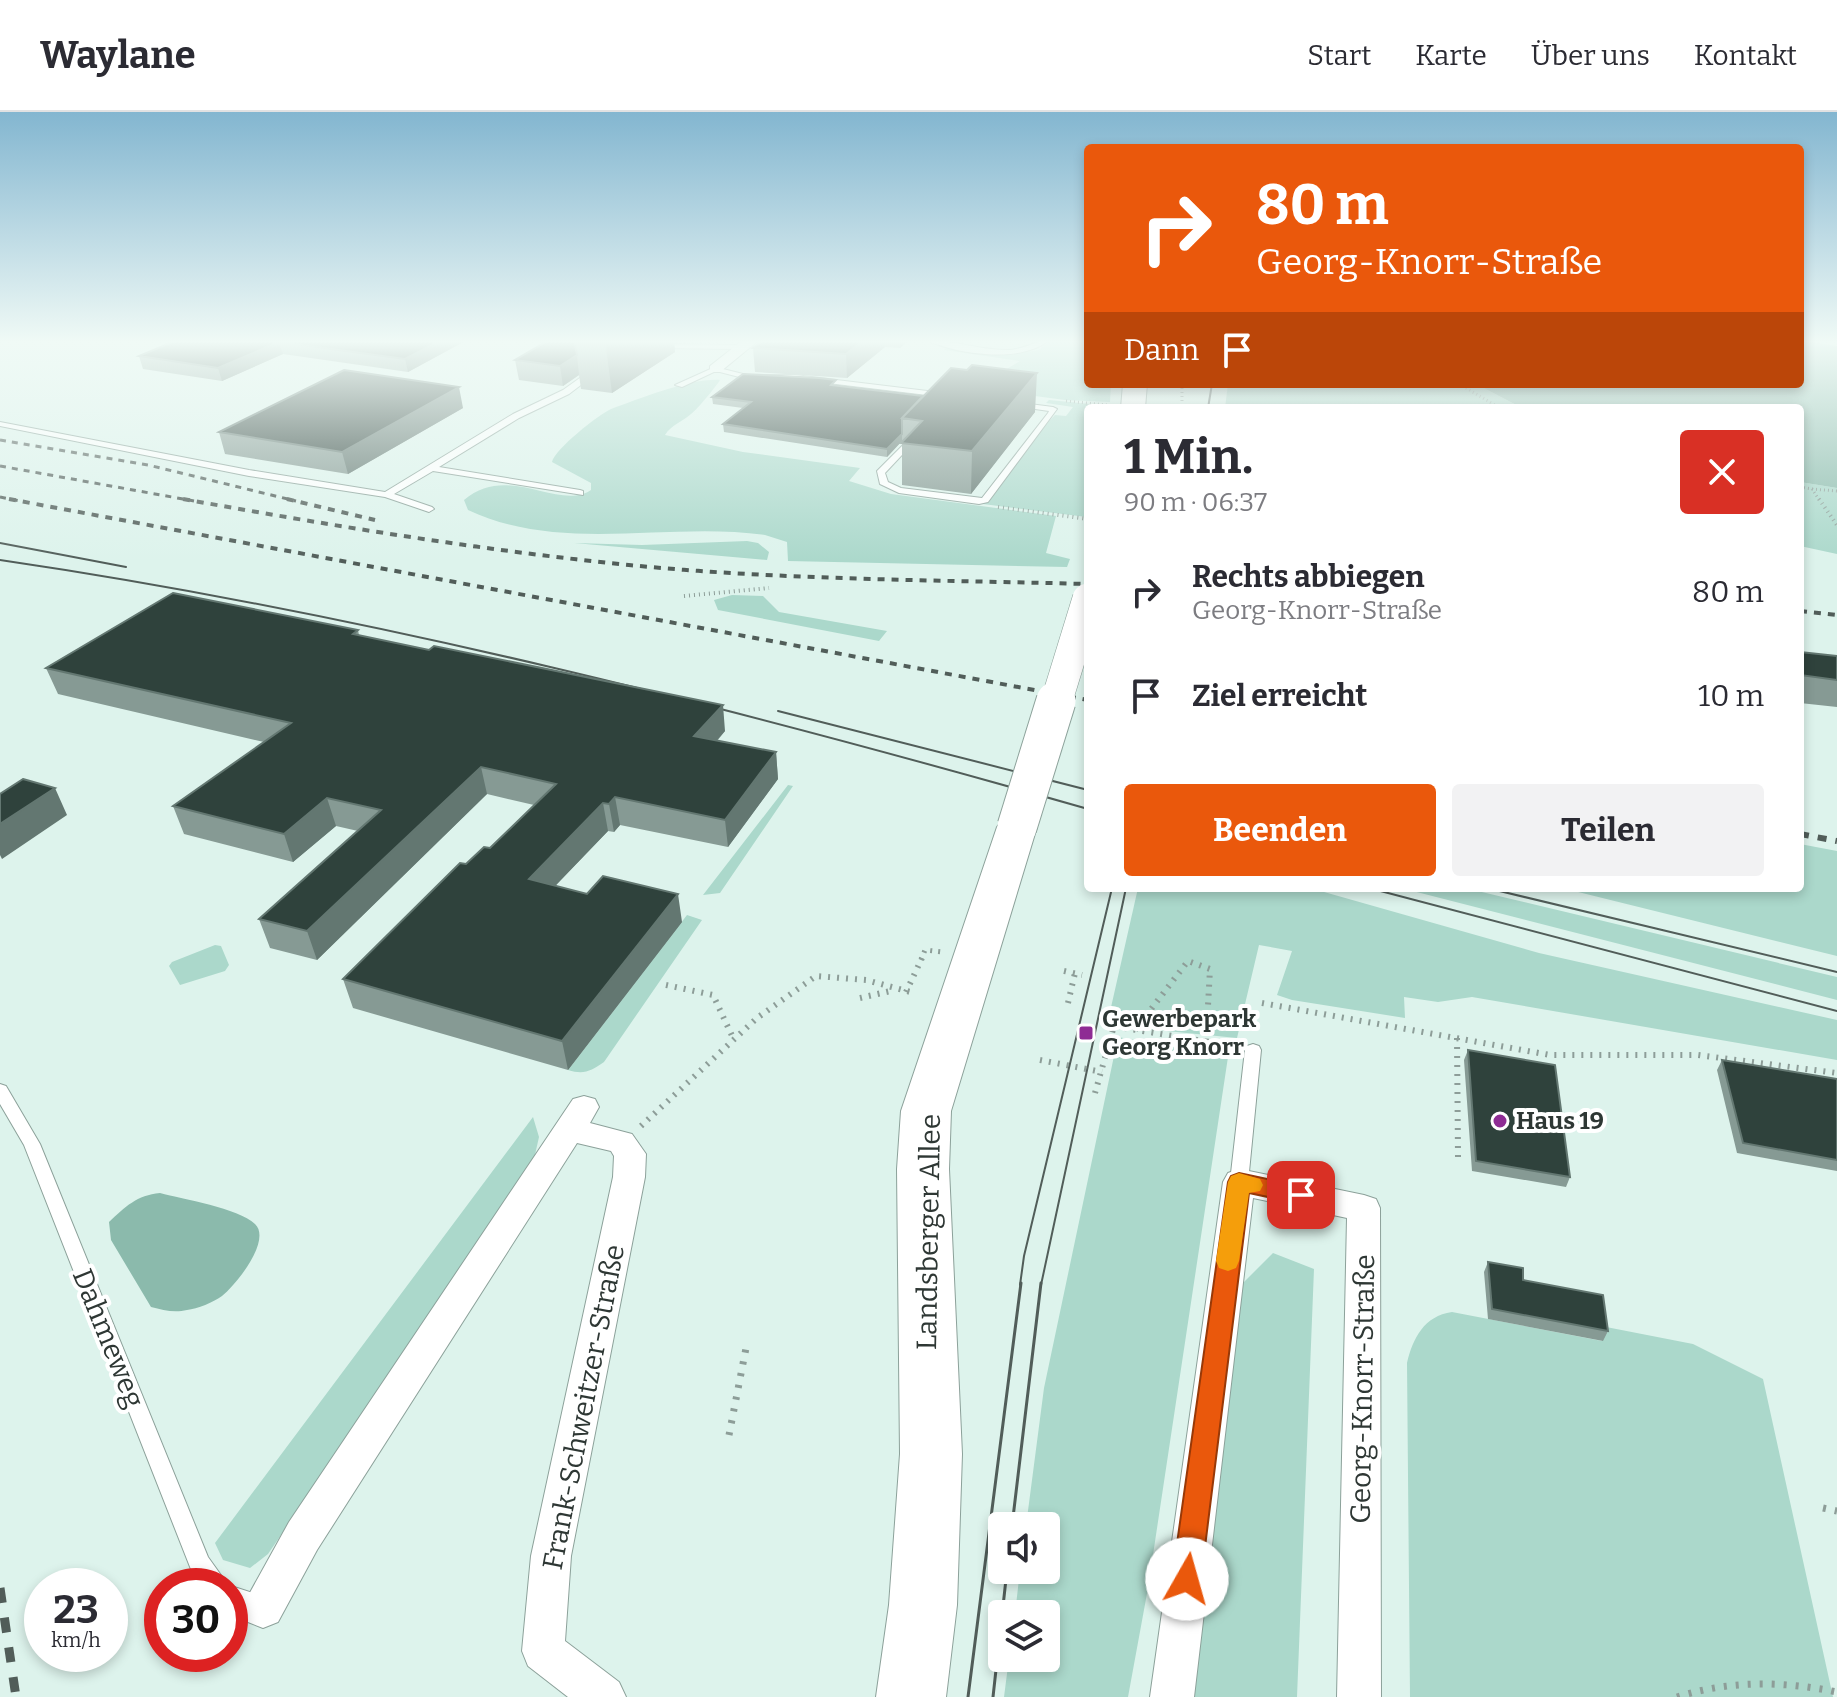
<!DOCTYPE html>
<html lang="de">
<meta charset="utf-8">
<style>
body{margin:0;font-family:Bitter,serif;background:#f2f2f3;color:#2b2b33;height:100vh;display:flex;flex-direction:column;font-size:30px;white-space:nowrap}
*{box-sizing:border-box;margin:0}
p{font-size:26px;color:#7c7c81}
.icon{flex:none;width:44px;height:44px;fill:none;stroke:currentColor;stroke-width:2;stroke-linecap:round;stroke-linejoin:round}
.map{position:relative;flex:1;overflow:hidden}
.drawer{position:absolute;left:1084px;top:292px;width:720px;height:488px;display:flex;flex-direction:column;background:#fff;border-radius:8px;box-shadow:0 4px 12px #0003}
.drawer>*{flex:none}
.banner{position:absolute;left:1084px;top:32px;width:720px;height:244px;border-radius:8px;box-shadow:0 4px 12px #0003;background:#ea580c;color:#fff;overflow:hidden}
.fabs{position:absolute;left:988px;top:1400px;display:grid;gap:16px}
.fabs a{display:grid;place-items:center;width:72px;height:72px;border-radius:8px;background:#fff;box-shadow:0 4px 12px #0003;font-size:40px}
.speed{position:absolute;left:24px;top:1456px;display:flex;gap:16px;font-size:40px;font-weight:700;text-align:center}
.speed>*{display:grid;place-content:center;width:104px;height:104px;border-radius:50%;background:#fff;box-shadow:0 4px 12px #0003;line-height:1}
.speed small{font-size:20px;font-weight:400}
.speed .limit{border:12px solid #d22;background:#fff;color:#111}
.pin{position:absolute;display:grid;place-items:center;width:68px;height:68px;color:#fff;margin:-34px;border-radius:16px;box-shadow:0 4px 12px #0006}
.me{position:absolute;width:88px;margin:-44px;rotate:7deg;stroke-linejoin:round;filter:drop-shadow(0 0 6px #0008)}
.turn{display:flex;align-items:center;gap:28px;height:168px;padding:0 40px;font-size:36px}
.turn .icon{width:104px;height:104px;stroke-width:2.5}
.turn b{display:block;font-size:56px;line-height:68px}
.then{display:flex;align-items:center;height:76px;padding:0 40px;background:#0003;gap:16px;font-size:30px}
.round{display:grid;place-items:center;flex:none;width:84px;height:84px;border-radius:8px;background:#f2f2f3}
.overview{display:flex;align-items:center;justify-content:space-between;height:136px;padding:0 40px}
h1{font-size:48px;font-weight:700;line-height:60px}
.action{display:flex;gap:16px;margin-top:auto;padding:16px 40px}
.action a{flex:1;height:92px;border-radius:8px;background:#ea580c;color:#fff;font-size:32px;font-weight:700;line-height:92px;text-align:center}
.action a+a{background:#f2f2f3;color:#2b2b33}
ul{padding:0;list-style:none}
li{display:flex;align-items:center;gap:24px;height:104px;padding:0 40px}
li div{flex:1}
li b{display:block;font-size:30px}
li em{font-style:normal}
header{display:flex;align-items:center;gap:48px;box-sizing:border-box;height:112px;padding:0 40px;background:#fff;border-bottom:2px solid #e1e1e2}
header strong{font-size:38px}
nav{display:flex;gap:44px;margin-inline-start:auto;font-size:28px}
.map>svg:first-child{display:block}
.green{fill:#abd8cb}
.water{fill:#8bbaac}
.lines{fill:none;stroke-linecap:round;stroke-linejoin:round}
.service-casing{stroke:#8ca19a;stroke-width:2}
.minor-casing{stroke:#8ca19a;stroke-width:2}
.primary-casing{stroke:#8ca19a;stroke-width:2}
.path-far4{stroke:#8d9d98;stroke-width:3;stroke-dasharray:1 3;stroke-linecap:butt}
.path-far3{stroke:#8d9d98;stroke-width:4;stroke-dasharray:1 4;stroke-linecap:butt}
.path-far2{stroke:#8d9d98;stroke-width:5;stroke-dasharray:2 6;stroke-linecap:butt}
.path-far1{stroke:#8d9d98;stroke-width:6;stroke-dasharray:2 7;stroke-linecap:butt}
.path{stroke:#8d9d98;stroke-width:7;stroke-dasharray:3 9;stroke-linecap:butt}
.service{fill:#fff;fill-rule:evenodd}
.minor{fill:#fff;fill-rule:evenodd}
.primary{fill:#fff;fill-rule:evenodd}
.tram-far1{stroke:#515d59;stroke-width:2}
.tram{stroke:#515d59;stroke-width:3}
.rail-far3{stroke:#515d59;stroke-width:3;stroke-dasharray:6 6;stroke-linecap:butt}
.rail-far2{stroke:#515d59;stroke-width:4;stroke-dasharray:7 7;stroke-linecap:butt}
.rail-far1{stroke:#515d59;stroke-width:6;stroke-dasharray:9 9;stroke-linecap:butt}
.rail{stroke:#515d59;stroke-width:9;stroke-dasharray:15 15;stroke-linecap:butt}
.primary-bridge-far1-casing{stroke:#8ca19a;stroke-width:32;stroke-linecap:butt}
.primary-bridge-casing{stroke:#8ca19a;stroke-width:41;stroke-linecap:butt}
.primary-bridge-far1{stroke:#fff;stroke-width:31}
.primary-bridge{stroke:#fff;stroke-width:39}
.wall{fill:#869a94}
.shaded-wall{fill:#637771}
.building{fill:#2f423c;stroke:#637771;stroke-width:2}
.route{fill:#ea580c;stroke:#983908;stroke-width:2}
.slow{fill:#f59e0b}
.poi-dot{fill:#8e2c94;stroke:#fff;stroke-width:3}
.labels{text-anchor:middle;stroke-width:8;stroke-linejoin:round;paint-order:stroke}
.poi-label{font-size:24px;font-weight:bold;fill:#2e3734;stroke:#fff;text-anchor:start}
.near-street-label{font-size:28px;fill:#2e3734;stroke:#fff}
</style>
<header>
<strong>Waylane</strong>
<nav><a>Start</a><a>Karte</a><a>Über uns</a><a>Kontakt</a></nav>
</header>
<div class="map">
<svg width="1837" height="1585" viewBox="0 0 1837 1585">
<rect width="100%" height="100%" fill="#ddf3ec"/>
<path class="green" d="M 1060,228 L 1088,228 L 1088,272 L 1111,272 L 1110,290 L 1065,288 L 975,276 L 1020,249 L 944,238 L 949,234 L 1019,241 L 1039,238 L 1049,229 Z
M 720,268 C 718,272 697,298 691,302 C 682,310 671,313 665,323 L 743,340 L 860,356 L 849,369 L 891,382 L 1056,404 L 1046,441 L 1070,447 L 1067,455 L 788,449 L 787,430 L 765,423 C 668,409 561,442 468,398 L 464,388 C 508,350 559,400 591,378 L 591,371 L 552,350 C 555,337 598,303 611,297 C 639,287 691,266 720,268 Z
M 1228,272 L 1476,272 L 1522,296 L 1225,296 Z
M 1049,288 L 1110,294 L 1088,296 L 1087,405 L 983,392 L 1050,308 L 1055,303 L 1066,304 L 1073,295 L 1046,291 Z
M 1800,370 L 1837,376 L 1837,442 L 1800,434 Z
M 747,429 L 758,431 L 769,440 L 767,448 L 574,431 L 642,433 Z
M 732,483 L 763,484 L 779,500 L 887,519 L 879,529 L 718,498 L 714,488 Z
M 788,673 L 793,674 L 720,781 L 703,783 Z
M 1800,732 L 1837,739 L 1837,844 L 1562,776 L 1800,776 Z
M 1138,776 L 1310,776 L 1539,841 L 1837,908 L 1837,948 L 1472,885 L 1438,890 L 1404,885 L 1405,906 L 1292,888 L 1277,883 L 1292,839 L 1259,833 L 1237,926 L 1107,913 Z
M 1401,776 L 1465,776 L 1837,865 L 1837,888 Z
M 687,803 L 702,808 L 604,950 C 591,959 584,963 568,958 Z
M 215,833 L 221,834 L 229,853 L 225,859 L 180,873 L 169,854 L 172,850 Z
M 1118,925 L 1228,945 L 1148,1476 L 1128,1585 L 1004,1585 L 1009,1546 L 1046,1546 L 1046,1502 L 1015,1502 L 1020,1458 L 1046,1458 L 1046,1414 L 1026,1414 L 1044,1276 Z
M 533,1005 L 539,1025 L 532,1056 L 268,1442 L 250,1456 L 223,1448 L 215,1431 Z
M 1273,1141 L 1314,1157 L 1297,1585 L 1191,1585 L 1239,1175 Z
M 1452,1200 L 1602,1229 L 1601,1214 L 1693,1232 L 1763,1267 L 1833,1585 L 1410,1585 L 1407,1251 C 1413,1226 1424,1204 1452,1200 Z"/>
<path class="water" d="M 1800,228 L 1837,234 L 1837,376 L 1800,370 L 1800,296 L 1522,296 L 1476,272 L 1800,272 Z
M 160,1081 C 183,1087 238,1096 255,1112 C 272,1128 236,1173 222,1184 C 214,1190 197,1197 187,1198 C 174,1201 163,1198 151,1195 L 111,1128 L 109,1110 C 125,1095 137,1083 160,1081 Z"/>
<g class="lines">
<defs>
<path id="service" d="M 926,228 C 953,228 979,238 1007,238 C 1024,238 1036,228 1049,228 C 1021,252 957,242 926,228 Z
M 652,232 L 743,233 L 747,235 L 743,237 L 655,236 Z
M 715,255 L 747,263 L 795,263 L 944,281 L 948,283 L 944,285 L 795,267 L 747,267 L 716,259 L 682,275 L 675,273 Z
M 591,258 L 598,260 L 569,282 L 519,306 L 439,355 L 580,378 L 583,379 L 583,383 L 433,359 L 394,382 L 432,395 L 434,397 L 429,400 L 385,385 L 249,364 L 0,314 L 0,310 L 249,358 L 385,380 L 513,302 L 563,278 Z
M 1014,290 L 1053,295 L 1057,297 L 988,390 L 979,392 L 899,381 L 880,372 L 877,359 L 914,322 L 917,323 L 917,327 L 885,361 L 888,370 L 901,376 L 982,386 L 1048,301 L 1049,299 L 1014,294 Z
M 1253,932 L 1259,934 L 1261,938 L 1248,1070 L 1245,1075 L 1239,1077 L 1233,1075 L 1230,1070 L 1245,938 L 1247,934 Z
M 0,972 L 6,974 L 40,1032 L 208,1445 L 228,1473 L 271,1487 L 274,1495 L 271,1503 L 263,1506 L 230,1494 L 230,1474 L 203,1474 L 192,1460 L 24,1033 L 0,992 Z"/>
<path id="minor" d="M 743,228 L 759,228 L 720,260 L 710,260 L 710,254 Z
M 584,984 L 595,987 L 599,995 L 590,1011 L 632,1022 L 646,1042 L 645,1065 L 571,1444 L 565,1529 L 619,1570 L 626,1585 L 568,1585 L 528,1554 L 522,1539 L 531,1444 L 613,1065 L 614,1044 L 611,1039 L 577,1031 L 317,1438 L 278,1510 L 263,1516 L 248,1510 L 242,1495 L 289,1410 L 573,987 Z
M 1239,1057 L 1364,1083 L 1376,1087 L 1380,1096 L 1381,1585 L 1337,1585 L 1347,1106 L 1253,1086 L 1194,1585 L 1150,1585 L 1223,1070 L 1228,1061 Z"/>
<path id="primary" d="M 1123,272 L 1147,272 L 1145,296 L 1121,296 Z
M 1017,703 L 1031,707 L 1037,715 L 951,999 L 949,1057 L 962,1342 L 957,1493 L 946,1585 L 876,1585 L 889,1493 L 900,1342 L 897,1057 L 901,999 L 997,715 L 1003,707 Z"/>
</defs>
<use href="#service" class="service-casing"/>
<use href="#minor" class="minor-casing"/>
<use href="#primary" class="primary-casing"/>
<path class="path-far4" d="M 1182,272 L 1182,296
M 1459,272 L 1500,296
M 1066,289 L 1108,293
M 1800,375 L 1812,377 L 1820,389
M 1812,377 L 1837,379"/>
<path class="path-far3" d="M 1819,387 L 1837,413
M 998,395 L 1088,407
M 684,484 L 769,476"/>
<path class="path-far2" d="M 921,848 L 925,838 L 942,840"/>
<path class="path-far1" d="M 1064,859 L 1082,863
M 666,873 L 713,883 L 734,928
M 906,880 L 922,846
M 860,886 L 895,878
M 1068,891 L 1075,861
M 1262,891 L 1550,943 L 1698,943 L 1837,961
M 1107,913 L 1233,934
M 1135,918 L 1188,849 L 1210,857 L 1206,930
M 1457,926 L 1458,1045
M 1040,948 L 1102,960
M 1095,981 L 1114,914
M 641,1014 L 757,906 L 816,864 L 866,868 L 914,881"/>
<path class="path" d="M 729,1323 L 747,1231
M 1823,1396 L 1837,1399
M 1677,1585 C 1731,1568 1782,1569 1837,1580"/>
<use href="#service" class="service"/>
<use href="#minor" class="minor"/>
<use href="#primary" class="primary"/>
<path class="tram-far1" d="M 1208,296 L 1212,272
M 0,431 L 126,455
M 0,448 C 368,502 731,595 1088,697
M 778,599 L 1088,678
M 1369,776 L 1837,899
M 1487,776 L 1837,860
M 1020,1173 L 1024,1144 L 1112,776
M 1041,1173 L 1126,776"/>
<path class="tram" d="M 1012,1414 L 1041,1171
M 968,1585 L 1021,1171
M 993,1585 L 1007,1458"/>
<path class="rail-far3" d="M 0,328 L 148,353 L 296,389
M 0,354 L 194,389
M 0,385 L 20,389"/>
<path class="rail-far2" d="M 9,387 L 1088,588
M 183,387 C 334,414 486,439 639,454 C 788,468 938,468 1088,472
M 287,387 L 375,408
M 1800,499 L 1837,503"/>
<path class="rail-far1" d="M 1800,722 L 1837,729"/>
<path class="rail" d="M 0,1476 L 16,1585"/>
<defs>
<path id="primary-bridge-far1" d="M 1056,591 L 1088,487"/>
<path id="primary-bridge" d="M 1017,715 L 1056,589"/>
</defs>
<use href="#primary-bridge-far1" class="primary-bridge-far1-casing"/>
<use href="#primary-bridge" class="primary-bridge-casing"/>
<use href="#primary-bridge-far1" class="primary-bridge-far1"/>
<use href="#primary-bridge" class="primary-bridge"/>
</g>
<path class="wall" d="M 177,228 L 467,228 L 408,260 L 283,242 L 222,269 L 143,257 L 139,244 Z
M 549,228 L 674,228 L 675,240 L 612,281 L 581,277 L 579,263 L 563,274 L 519,268 L 515,248 Z
M 764,228 L 909,228 L 900,236 L 885,235 L 847,266 L 755,260 L 753,236 Z
M 837,274 L 1035,300 L 971,382 L 902,373 L 902,329 L 887,345 L 724,320 L 723,312 L 743,296 L 713,292 L 712,285 Z
M 463,296 L 348,362 L 225,342 L 219,320 Z
M 358,518 L 359,523 L 725,619 L 717,629 L 776,640 L 778,667 L 728,735 L 620,713 L 614,720 L 608,719 L 555,774 L 682,810 L 568,958 L 353,896 L 343,867 L 466,752 L 490,736 L 534,693 L 487,682 L 317,848 L 270,836 L 259,807 L 358,719 L 336,714 L 293,750 L 184,722 L 173,694 L 264,630 L 58,582 L 46,556 Z
M 1800,540 L 1837,544 L 1837,595 L 1800,591 Z
M 1468,938 L 1570,1065 L 1566,1075 L 1472,1059 L 1464,948 Z
M 1722,948 L 1837,967 L 1837,1059 L 1737,1041 L 1717,958 Z
M 1488,1150 L 1523,1168 L 1608,1219 L 1603,1229 L 1488,1207 L 1484,1160 Z"/>
<path class="shaded-wall" d="M 442,228 L 467,228 L 408,260 L 405,247 Z
M 605,228 L 674,228 L 675,240 L 612,281 Z
M 864,228 L 885,228 L 885,235 L 847,266 L 846,242 Z
M 899,228 L 909,228 L 900,236 Z
M 279,230 L 283,242 L 222,269 L 218,256 Z
M 577,243 L 579,263 L 563,274 L 560,254 Z
M 1037,261 L 1035,300 L 971,382 L 972,339 Z
M 459,275 L 463,296 L 348,362 L 342,340 Z
M 902,322 L 902,329 L 887,345 L 887,337 Z
M 723,593 L 725,619 L 697,651 L 694,624 Z
M 776,640 L 778,667 L 728,735 L 725,708 Z
M 481,655 L 487,682 L 317,848 L 307,819 Z
M 55,676 L 67,703 L 2,747 L 0,743 L 0,712 Z
M 615,685 L 620,713 L 614,720 L 609,692 Z
M 327,686 L 336,714 L 293,750 L 284,722 Z
M 603,691 L 608,719 L 535,795 L 529,767 Z
M 678,782 L 682,810 L 568,958 L 562,929 Z"/>
<path class="building" d="M 177,228 L 442,228 L 405,247 L 279,230 L 218,256 L 139,244 Z
M 549,228 L 574,228 L 577,243 L 560,254 L 515,248 Z
M 764,228 L 864,228 L 846,242 L 753,236 Z
M 972,253 L 1037,261 L 972,339 L 901,331 L 922,309 L 902,306 L 951,256 L 967,258 Z
M 344,258 L 459,275 L 342,340 L 219,320 Z
M 743,262 L 819,266 L 836,268 L 831,273 L 923,284 L 902,306 L 902,322 L 887,337 L 723,312 L 751,290 L 712,285 Z
M 173,481 L 358,518 L 353,522 L 429,538 L 434,534 L 723,593 L 694,624 L 776,640 L 725,708 L 615,685 L 609,692 L 603,691 L 529,767 L 587,782 L 603,764 L 678,782 L 562,929 L 343,867 L 460,751 L 466,752 L 484,735 L 490,736 L 556,672 L 481,655 L 307,819 L 259,807 L 381,698 L 327,686 L 284,722 L 173,694 L 291,611 L 46,556 Z
M 1800,540 L 1837,544 L 1837,568 L 1800,563 Z
M 23,667 L 55,676 L 0,712 L 0,682 Z
M 1468,938 L 1555,953 L 1570,1065 L 1476,1049 Z
M 1722,948 L 1837,967 L 1837,1048 L 1743,1031 Z
M 1488,1150 L 1523,1156 L 1523,1168 L 1603,1183 L 1608,1219 L 1492,1197 Z"/>
<linearGradient id="sky" x2="0" y2="1"><stop stop-color="#83b6d0"/><stop offset="0.51" stop-color="#f0faf6"/><stop offset="1" stop-color="#f0faf6" stop-opacity="0"/></linearGradient>
<rect width="1837" height="450" fill="url(#sky)"/>
<path class="route" d="M 1239,1061 L 1301,1074 L 1309,1077 L 1313,1083 L 1309,1090 L 1301,1092 L 1249,1081 L 1201,1467 L 1197,1477 L 1187,1481 L 1177,1477 L 1172,1467 L 1228,1070 L 1231,1064 Z"/>
<path class="slow" d="M 1239,1061 L 1260,1067 L 1263,1073 L 1260,1079 L 1249,1081 L 1239,1149 L 1236,1156 L 1228,1159 L 1219,1156 L 1216,1149 L 1228,1070 L 1231,1064 Z"/>
<g class="poi-dot">
<rect x="1078" y="913" width="16" height="16" rx="4"/>
<circle cx="1500" cy="1009" r="8"/>
</g>
<g class="labels">
<g class="poi-label">
<text x="1102" y="915">Gewerbepark<tspan x="1102" dy="28">Georg Knorr</tspan></text>
<text x="1516" y="1017">Haus 19</text>
</g>
<g class="near-street-label">
<text transform="translate(928 1120) rotate(-89)" y="10">Landsberger Allee</text>
<text transform="translate(109 1226) rotate(68)" y="10">Dahmeweg</text>
<text transform="translate(1362 1277) rotate(-89)" y="10">Georg-Knorr-Straße</text>
<text transform="translate(583 1295) rotate(-79)" y="10">Frank-Schweitzer-Straße</text>
</g>
</g>
</svg>
<div class="fabs">
<a><svg class="icon" aria-label="sound" viewBox="0 0 24 24"><path d="M4 9h4l5-4v14l-5-4H4zM17 9q2 3 0 6"/></svg></a>
<a><svg class="icon" aria-label="layers" viewBox="0 0 24 24"><path d="M12 4l9 5-9 5-9-5zM3 14l9 5 9-5"/></svg></a>
</div>
<div class="speed"><div>23<small>km/h</small></div><div class="limit">30</div></div>
<div class="pin" style="left:1301px;top:1083px;background:#d93025"><svg class="icon" aria-label="arrive" viewBox="0 0 24 24"><path d="M6 21V4h12l-3 4 3 4H6"/></svg></div>
<svg class="me" style="left:1187px;top:1467px" viewBox="-20 -20 40 40"><circle r="19" fill="#fff"/><path d="M0-13L10 11 0 6-10 11z" fill="#ea580c"/></svg>
<div class="banner">
<div class="turn"><svg class="icon" aria-label="right" viewBox="0 0 24 24"><path d="M7 20v-9h11M14 6l5 5-5 5"/></svg><div><b>80 m</b>Georg-Knorr-Straße</div></div>
<div class="then">Dann<svg class="icon" aria-label="arrive" viewBox="0 0 24 24"><path d="M6 21V4h12l-3 4 3 4H6"/></svg></div>
</div>
<section class="drawer">
<div class="overview"><div><h1>1 Min.</h1><p>90 m · 06:37</p></div><a class="round" style="background:#d93025;color:#fff"><svg class="icon" aria-label="close" viewBox="0 0 24 24"><path d="M6 6l12 12M18 6L6 18"/></svg></a></div>
<ul>
<li><svg class="icon" aria-label="right" viewBox="0 0 24 24"><path d="M7 20v-9h11M14 6l5 5-5 5"/></svg><div><b>Rechts abbiegen</b><p>Georg-Knorr-Straße</p></div><em>80 m</em></li>
<li><svg class="icon" aria-label="arrive" viewBox="0 0 24 24"><path d="M6 21V4h12l-3 4 3 4H6"/></svg><div><b>Ziel erreicht</b></div><em>10 m</em></li>
</ul>
<div class="action"><a>Beenden</a><a>Teilen</a></div>
</section>
</div>
